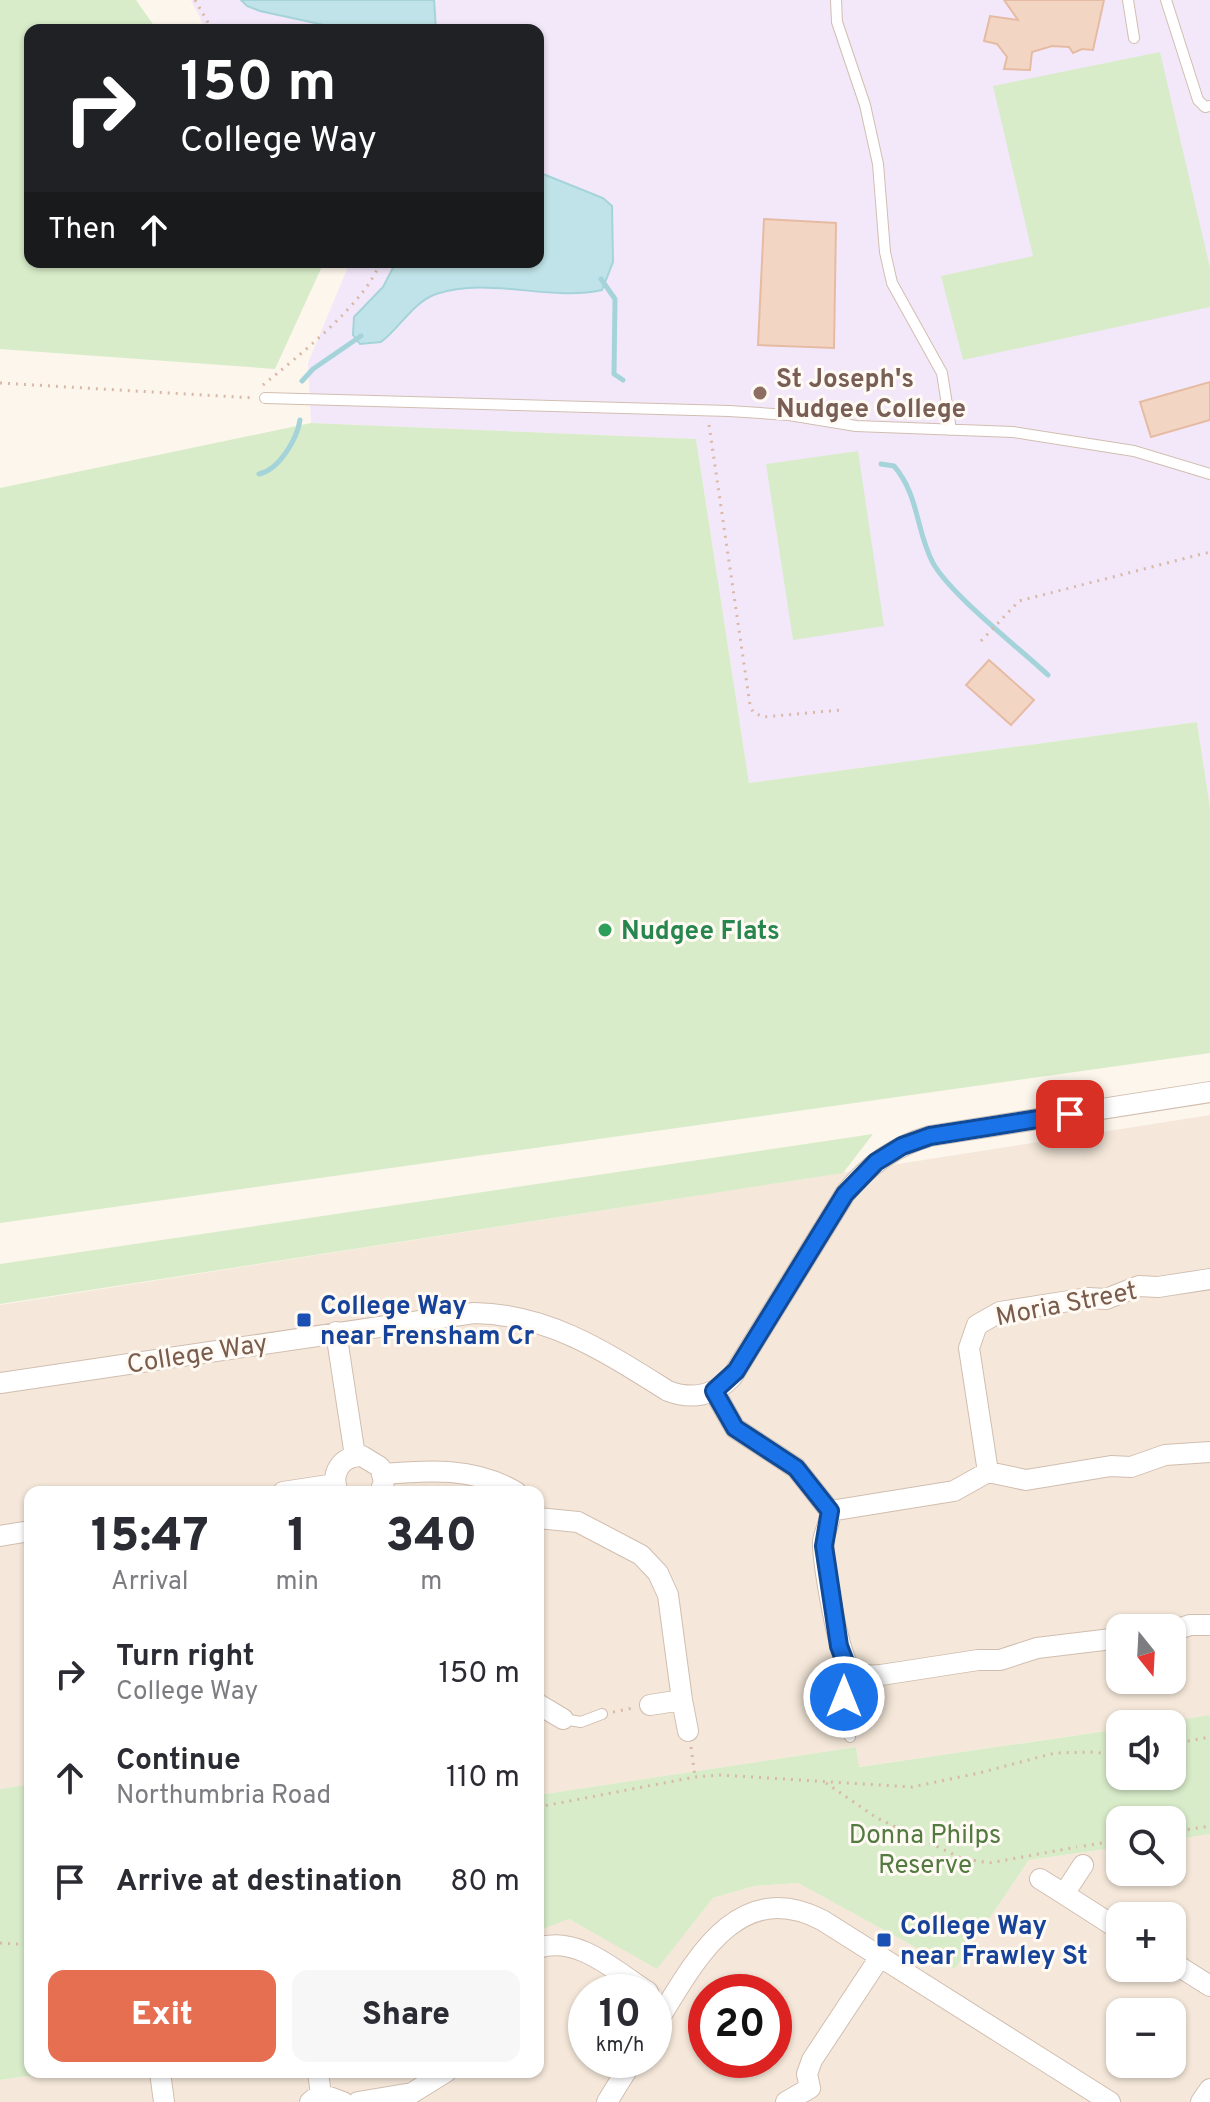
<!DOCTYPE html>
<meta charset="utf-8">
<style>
body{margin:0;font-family:Overpass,sans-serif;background:#f7f7f7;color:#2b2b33;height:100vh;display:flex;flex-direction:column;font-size:30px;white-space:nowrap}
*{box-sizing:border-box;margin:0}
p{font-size:26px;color:#7c7c81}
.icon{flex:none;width:44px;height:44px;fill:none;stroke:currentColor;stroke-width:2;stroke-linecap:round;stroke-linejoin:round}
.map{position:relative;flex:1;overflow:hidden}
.sheet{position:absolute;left:24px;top:1486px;width:520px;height:592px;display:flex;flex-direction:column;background:#fff;border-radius:16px;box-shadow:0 2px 6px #0004}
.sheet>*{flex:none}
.guide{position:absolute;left:24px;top:24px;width:520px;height:244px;border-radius:16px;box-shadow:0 2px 6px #0004;background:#202124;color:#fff;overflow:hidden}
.needle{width:52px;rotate:162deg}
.buttons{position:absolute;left:1106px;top:1614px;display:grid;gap:16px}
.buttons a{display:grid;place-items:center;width:80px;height:80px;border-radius:16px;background:#fff;box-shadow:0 2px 6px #0004;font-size:40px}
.speed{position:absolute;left:568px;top:1974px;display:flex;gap:16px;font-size:40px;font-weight:700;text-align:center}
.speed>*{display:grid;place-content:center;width:104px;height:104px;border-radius:50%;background:#fff;box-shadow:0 2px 6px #0004;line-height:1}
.speed small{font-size:20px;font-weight:400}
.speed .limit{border:12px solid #d22;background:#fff;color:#111}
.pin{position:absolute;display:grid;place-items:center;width:68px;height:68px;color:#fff;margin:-34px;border-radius:16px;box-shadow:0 4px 12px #0006}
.me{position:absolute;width:88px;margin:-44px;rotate:0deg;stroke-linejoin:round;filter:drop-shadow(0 0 6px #0008)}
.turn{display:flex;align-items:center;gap:28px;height:168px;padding:0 24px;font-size:36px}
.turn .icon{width:104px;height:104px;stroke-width:2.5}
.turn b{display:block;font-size:56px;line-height:68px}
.then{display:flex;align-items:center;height:76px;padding:0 24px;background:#0003;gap:16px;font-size:30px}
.eta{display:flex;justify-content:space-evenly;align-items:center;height:136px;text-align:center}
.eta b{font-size:48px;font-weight:800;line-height:56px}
.button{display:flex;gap:16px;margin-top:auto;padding:16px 24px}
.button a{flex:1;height:92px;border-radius:16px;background:#e76f51;color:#fff;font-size:32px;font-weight:800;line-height:92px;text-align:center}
.button a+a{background:#f7f7f7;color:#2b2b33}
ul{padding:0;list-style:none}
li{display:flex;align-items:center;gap:24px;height:104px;padding:0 24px}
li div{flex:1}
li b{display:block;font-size:30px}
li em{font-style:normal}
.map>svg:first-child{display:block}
.residential{fill:#f5e8da;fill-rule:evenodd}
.education{fill:#f3e8fa}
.green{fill:#d8ecc9}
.water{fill:#bfe3e8;stroke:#a5d3da;stroke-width:2}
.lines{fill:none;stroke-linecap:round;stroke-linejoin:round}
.stream{stroke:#a5d3da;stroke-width:5}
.building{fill:#f3d5c3;stroke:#e6bba3;stroke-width:2}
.lane-casing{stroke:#d1beb0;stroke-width:12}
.street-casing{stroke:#d1beb0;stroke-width:22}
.path{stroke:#d9b8a5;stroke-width:3;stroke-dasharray:2 6;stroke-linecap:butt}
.lane{stroke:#fff;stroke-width:10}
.street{stroke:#fff;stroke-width:20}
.route-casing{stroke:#114b97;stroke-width:20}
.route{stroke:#1a73e8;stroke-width:14}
.education-dot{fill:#8d6e63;stroke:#fffaf3;stroke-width:3}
.leisure-dot{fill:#2e9e5b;stroke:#fffaf3;stroke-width:3}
.transit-dot{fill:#1a4fb4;stroke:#fffaf3;stroke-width:3}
.labels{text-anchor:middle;stroke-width:6;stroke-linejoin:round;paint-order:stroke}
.education-label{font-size:26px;font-weight:bold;fill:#785e54;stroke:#fffaf3;text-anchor:start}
.leisure-label{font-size:26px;font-weight:bold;fill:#27864d;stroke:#fffaf3;text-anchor:start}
.street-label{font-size:26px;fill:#7a5c4d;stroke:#fffaf3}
.transit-label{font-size:26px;font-weight:bold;fill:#164399;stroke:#fffaf3;text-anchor:start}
.park-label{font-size:26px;fill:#537a41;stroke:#fffaf3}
</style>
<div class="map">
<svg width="1210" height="2102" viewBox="0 0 1210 2102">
<rect width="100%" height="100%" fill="#fdf6ec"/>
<path class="residential" d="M 1210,1115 L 1210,1715 L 1152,1724 L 1120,1724 L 1120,1729 L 858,1767 L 856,1747 L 538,1795 L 538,1492 L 30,1492 L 30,1784 L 0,1789 L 0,1305 ZM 1120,1628 L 1172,1628 L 1172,1680 L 1120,1680 Z
M 1210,1834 L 1210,2102 L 0,2102 L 0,2080 L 56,2072 L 538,2072 L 538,1931 L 569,1919 L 657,1968 L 713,1898 L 754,1886 L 798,1883 L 955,1969 L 1029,1860 L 1120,1847 L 1120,1872 L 1172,1872 L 1172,1840 ZM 1120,1916 L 1172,1916 L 1172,1968 L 1120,1968 ZM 586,1992 L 654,1992 L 654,2060 L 586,2060 ZM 706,1992 L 774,1992 L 774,2060 L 706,2060 ZM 1120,2012 L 1172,2012 L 1172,2064 L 1120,2064 Z"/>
<path class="education" d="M 191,0 L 1210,0 L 1210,808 L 1197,722 L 749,783 L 696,439 L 311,423 L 308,363 L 350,262 L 538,262 L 538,30 L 228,30 L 203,24 Z"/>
<path class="green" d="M 0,0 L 136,0 L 157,30 L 30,30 L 30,262 L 324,262 L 275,369 L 0,349 Z
M 1160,52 L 1210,268 L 1210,307 L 963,360 L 941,276 L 1033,256 L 993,86 Z
M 311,423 L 696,439 L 749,783 L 1197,722 L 1210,808 L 1210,1053 L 0,1223 L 0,488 Z
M 858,451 L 884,626 L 793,640 L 766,464 Z
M 873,1134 L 843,1173 L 0,1304 L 0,1264 Z
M 1210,1715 L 1210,1834 L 1172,1840 L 1172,1820 L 1120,1820 L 1120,1847 L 1029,1860 L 955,1969 L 798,1883 L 754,1886 L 713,1898 L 657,1969 L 569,1919 L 538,1931 L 538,1795 L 856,1747 L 859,1767 L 1120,1729 L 1120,1776 L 1172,1776 L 1172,1724 L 1152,1724 Z
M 30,1784 L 30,2072 L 56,2072 L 0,2080 L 0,1789 Z"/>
<path class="water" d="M 241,0 L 434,0 L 436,30 L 347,30 L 260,11 L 247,6 Z
M 538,172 L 603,198 L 612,206 L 613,262 L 602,290 C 549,302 489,276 436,294 C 412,303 400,328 381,342 L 360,344 L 353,335 L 354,317 L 383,287 L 396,262 L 538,262 Z"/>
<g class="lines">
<path class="stream" d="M 601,279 L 615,299 L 614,374 L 623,380
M 302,381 L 313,369 L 361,336
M 881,464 L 894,466 C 919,495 916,531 933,563 C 951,595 1018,647 1048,675
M 259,474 C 279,470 297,439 300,420"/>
</g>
<path class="building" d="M 1004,0 L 1104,0 L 1093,50 L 1082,49 L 1073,53 L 1069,47 L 1052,46 L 1032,52 L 1030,70 L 1004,69 L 1007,57 L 997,44 L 984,41 L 990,16 L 1018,20 Z
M 764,219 L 836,223 L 834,348 L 758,345 Z
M 1210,382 L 1210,420 L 1151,437 L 1140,402 Z
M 989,660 L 1034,700 L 1011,725 L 966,685 Z"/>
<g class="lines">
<defs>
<path id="lane" d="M 836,0 L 837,22 L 865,105 L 878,164 L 885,252 L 892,283 L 942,373 L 951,430
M 1128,0 L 1134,38
M 1166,0 L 1198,100 L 1205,107 L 1210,106
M 265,398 L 729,411 L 789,415 L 856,426 L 1013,432 L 1134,451 L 1210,474
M 563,1719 L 581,1722 L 602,1714
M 850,1737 L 844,1697 L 853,1671"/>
<path id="street" d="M 336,1332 L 355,1456
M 0,1383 L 474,1313 C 549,1314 607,1353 668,1391 C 692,1400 714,1396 732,1377 L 845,1194 C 867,1166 895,1146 930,1136 L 1210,1092
M 714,1391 L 735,1428 L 796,1468 L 830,1511 C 831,1523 824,1531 823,1542 C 823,1562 838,1658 851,1669 C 859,1676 870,1676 881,1675 L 978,1660 L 1000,1660 L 1037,1648 L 1120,1638
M 988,1472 L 969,1348 L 977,1325 L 1000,1312 L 1088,1298 L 1106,1299 L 1139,1286 L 1158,1287 L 1210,1279
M 383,1474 C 428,1470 475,1467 516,1492
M 283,1492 L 335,1484
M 338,1492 C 330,1473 341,1456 362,1456 L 380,1467 L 384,1482 L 380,1492
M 830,1511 L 954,1491 L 988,1472 L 1026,1480 L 1111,1466 L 1131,1467 L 1165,1455 L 1210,1452
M 538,1518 L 578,1522 L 641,1555 L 658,1573 L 668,1595 L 682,1700
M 0,1536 L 30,1531
M 1172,1631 L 1190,1625 L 1210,1625
M 538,1704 L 563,1719
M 650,1705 L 682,1700 L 688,1731
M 1040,1879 L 1064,1894 L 1083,1865
M 1064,1894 L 1120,1930
M 538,1948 C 578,1935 615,1971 648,1992
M 1172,1962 L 1210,1986
M 654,2027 C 692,1967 735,1875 822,1920 L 1110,2102
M 160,2072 L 164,2102
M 318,2072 L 321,2095
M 310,2102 C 322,2091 330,2098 343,2102
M 358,2102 L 412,2093 L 446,2072
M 607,2102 L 633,2060
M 786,2102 L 810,2088 L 807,2074 L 812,2060 L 880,1957
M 1201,2102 L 1210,2089"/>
</defs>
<use href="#lane" class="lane-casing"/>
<use href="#street" class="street-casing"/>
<path class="path" d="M 195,0 L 210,26 L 225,30
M 0,383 L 254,398
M 263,385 C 296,358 368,301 380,262
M 709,425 L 750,705 L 753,712 L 763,717 L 841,710
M 981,641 L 1019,601 L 1210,552
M 613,1712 L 633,1708
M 1172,1744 L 1210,1737
M 691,1747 L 695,1777
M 826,1783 L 877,1818 L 961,1858 L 989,1863 L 1077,1847
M 538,1807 L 695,1777 L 720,1775 L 912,1787 L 979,1773 L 1055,1753 L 1090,1752 L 1120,1755
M 1172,1832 L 1210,1826
M 1084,1846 L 1120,1840
M 0,1943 L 30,1945"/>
<use href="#lane" class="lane"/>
<use href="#street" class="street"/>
</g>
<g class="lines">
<defs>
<path id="route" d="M 844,1697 L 853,1671 L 845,1662 L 839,1646 L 824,1546 L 830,1511 L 796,1468 L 735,1428 L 714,1391 L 736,1371 L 845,1194 L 876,1162 L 902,1146 L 930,1136 L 1070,1114"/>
</defs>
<use href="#route" class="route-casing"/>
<use href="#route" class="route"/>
</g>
<circle class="education-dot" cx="760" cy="393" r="8"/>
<circle class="leisure-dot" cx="605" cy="930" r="8"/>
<g class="transit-dot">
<rect x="296" y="1312" width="16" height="16" rx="4"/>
<rect x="876" y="1932" width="16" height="16" rx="4"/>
</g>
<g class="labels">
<g class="education-label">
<text x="776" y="387">St Joseph's<tspan x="776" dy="30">Nudgee College</tspan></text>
</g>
<g class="leisure-label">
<text x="621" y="939">Nudgee Flats</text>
</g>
<g class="street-label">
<text transform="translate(1066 1303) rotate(-11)" y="9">Moria Street</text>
<text transform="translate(197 1353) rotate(-9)" y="9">College Way</text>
</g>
<g class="transit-label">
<text x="320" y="1314">College Way<tspan x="320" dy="30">near Frensham Cr</tspan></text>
<text x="900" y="1934">College Way<tspan x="900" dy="30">near Frawley St</tspan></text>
</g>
<g class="park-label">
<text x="925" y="1843">Donna Philps<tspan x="925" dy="30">Reserve</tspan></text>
</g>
</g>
</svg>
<div class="buttons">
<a><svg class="needle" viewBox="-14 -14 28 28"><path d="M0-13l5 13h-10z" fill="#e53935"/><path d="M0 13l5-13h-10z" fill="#7c7c81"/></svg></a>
<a><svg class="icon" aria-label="sound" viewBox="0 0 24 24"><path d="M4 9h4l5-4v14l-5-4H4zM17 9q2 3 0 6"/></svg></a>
<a><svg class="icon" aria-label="search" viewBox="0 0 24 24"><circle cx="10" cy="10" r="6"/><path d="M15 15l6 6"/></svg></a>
<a>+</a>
<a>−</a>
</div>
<div class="speed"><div>10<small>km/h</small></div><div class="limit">20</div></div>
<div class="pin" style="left:1070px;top:1114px;background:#d93025"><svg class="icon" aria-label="arrive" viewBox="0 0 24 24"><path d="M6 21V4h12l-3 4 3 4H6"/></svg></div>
<svg class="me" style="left:844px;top:1697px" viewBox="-20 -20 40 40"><circle r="17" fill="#1a73e8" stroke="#fff" stroke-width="3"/><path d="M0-11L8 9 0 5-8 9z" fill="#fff"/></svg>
<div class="guide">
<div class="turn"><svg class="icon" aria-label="right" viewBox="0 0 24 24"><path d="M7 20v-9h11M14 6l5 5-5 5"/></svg><div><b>150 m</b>College Way</div></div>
<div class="then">Then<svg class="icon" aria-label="ahead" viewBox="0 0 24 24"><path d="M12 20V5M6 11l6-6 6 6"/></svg></div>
</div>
<section class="sheet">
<div class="eta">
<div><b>15:47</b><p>Arrival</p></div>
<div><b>1</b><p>min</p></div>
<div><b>340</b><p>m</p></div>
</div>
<ul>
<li><svg class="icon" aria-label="right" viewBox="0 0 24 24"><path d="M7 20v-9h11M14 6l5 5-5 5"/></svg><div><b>Turn right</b><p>College Way</p></div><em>150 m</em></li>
<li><svg class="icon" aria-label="ahead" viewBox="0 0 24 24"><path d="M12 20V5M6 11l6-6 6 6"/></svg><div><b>Continue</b><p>Northumbria Road</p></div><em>110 m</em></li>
<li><svg class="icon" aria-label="arrive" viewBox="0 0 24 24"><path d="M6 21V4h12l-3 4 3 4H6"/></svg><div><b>Arrive at destination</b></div><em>80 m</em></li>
</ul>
<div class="button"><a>Exit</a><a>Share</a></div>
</section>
</div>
